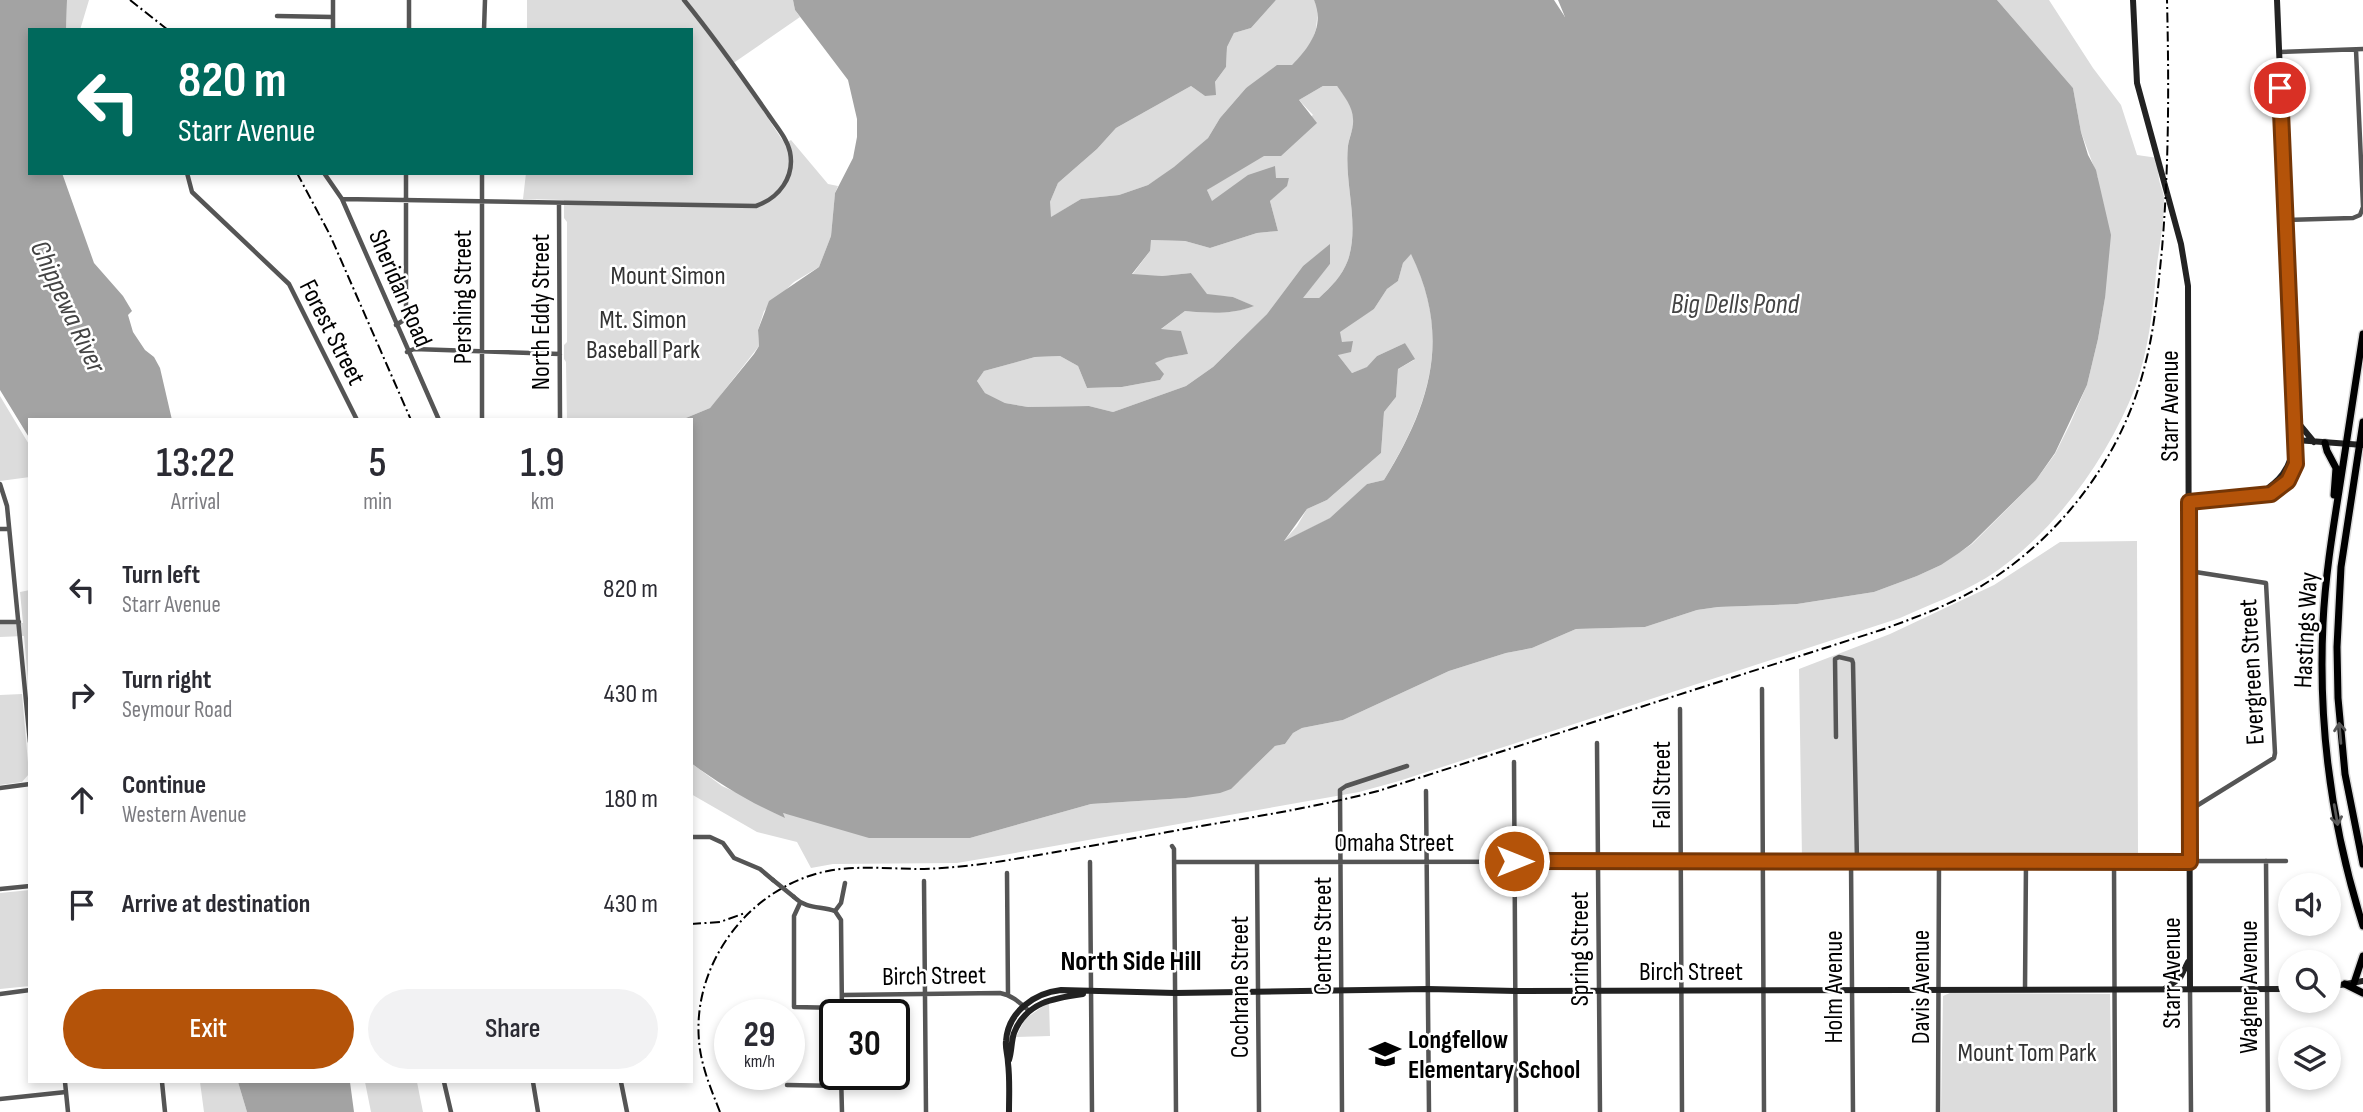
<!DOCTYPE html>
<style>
body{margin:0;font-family:"Sofia Sans Condensed",sans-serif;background:#f2f2f3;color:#2b2b33;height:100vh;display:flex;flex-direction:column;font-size:26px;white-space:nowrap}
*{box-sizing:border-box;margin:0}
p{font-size:23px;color:#7c7c81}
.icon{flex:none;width:38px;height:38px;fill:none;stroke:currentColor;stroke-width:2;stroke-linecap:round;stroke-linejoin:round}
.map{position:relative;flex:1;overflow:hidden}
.drawer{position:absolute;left:28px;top:418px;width:665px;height:665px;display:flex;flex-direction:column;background:#fff;border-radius:0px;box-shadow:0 4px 10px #0003}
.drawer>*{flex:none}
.top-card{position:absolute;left:28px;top:28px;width:665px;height:147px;border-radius:0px;box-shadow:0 4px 10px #0003;background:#00695c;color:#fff;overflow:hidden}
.tools{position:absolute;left:2278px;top:873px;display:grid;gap:14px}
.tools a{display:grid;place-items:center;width:63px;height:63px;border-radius:50%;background:#fff;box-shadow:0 4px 10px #0003;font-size:35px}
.speed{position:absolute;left:714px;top:999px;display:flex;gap:14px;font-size:35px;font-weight:700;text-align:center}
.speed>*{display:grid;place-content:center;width:91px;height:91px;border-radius:50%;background:#fff;box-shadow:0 4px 10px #0003;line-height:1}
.speed small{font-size:18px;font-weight:400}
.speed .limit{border:4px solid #111;border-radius:10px;background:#fff;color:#111}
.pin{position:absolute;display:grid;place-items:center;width:60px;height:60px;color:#fff;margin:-30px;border:4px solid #fff;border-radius:50%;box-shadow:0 2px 7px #0007}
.me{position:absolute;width:77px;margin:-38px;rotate:90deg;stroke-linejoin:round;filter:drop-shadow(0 0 5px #0008)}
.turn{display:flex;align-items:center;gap:24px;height:147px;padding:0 35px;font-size:32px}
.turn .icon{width:91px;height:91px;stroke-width:2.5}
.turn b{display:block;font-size:49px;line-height:60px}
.eta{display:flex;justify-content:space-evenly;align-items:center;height:119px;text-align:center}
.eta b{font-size:42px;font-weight:600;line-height:49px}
.button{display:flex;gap:14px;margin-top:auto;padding:14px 35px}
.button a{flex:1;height:80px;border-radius:42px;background:#b45309;color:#fff;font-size:28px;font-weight:600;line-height:80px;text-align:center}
.button a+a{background:#f2f2f3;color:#2b2b33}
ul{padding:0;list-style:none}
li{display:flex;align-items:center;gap:21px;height:105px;padding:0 35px}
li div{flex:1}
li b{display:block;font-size:26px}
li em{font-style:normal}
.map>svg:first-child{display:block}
.green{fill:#dcdcdc}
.water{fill:#a3a3a3;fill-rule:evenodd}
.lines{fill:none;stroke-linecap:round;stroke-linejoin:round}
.primary-casing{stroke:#dbdbdb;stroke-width:10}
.street{stroke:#555;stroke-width:4.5}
.secondary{stroke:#222;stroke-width:6}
.primary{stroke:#000;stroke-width:7}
.rail{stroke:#000;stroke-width:2;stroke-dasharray:10 3.5 2 3.5;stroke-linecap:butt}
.street-bridge{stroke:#555;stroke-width:4.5}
.oneway{stroke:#595959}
.route-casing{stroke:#753606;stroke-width:18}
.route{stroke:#b45309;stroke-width:12}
.labels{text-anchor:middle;stroke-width:5;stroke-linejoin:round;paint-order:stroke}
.park-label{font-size:26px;fill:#333;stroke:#fff}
.street-label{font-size:26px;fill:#000;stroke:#fff}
.poi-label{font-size:26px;font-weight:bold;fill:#000;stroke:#fff;text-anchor:start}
.water-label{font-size:28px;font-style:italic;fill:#444;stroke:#fff}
.neighbourhood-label{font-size:28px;font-weight:bold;fill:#000;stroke:#fff}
</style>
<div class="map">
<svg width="2363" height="1112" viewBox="0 0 2363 1112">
<rect width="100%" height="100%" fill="#fff"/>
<path class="green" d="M 67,0 L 89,0 L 80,30 L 66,30 Z
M 527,0 L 793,0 L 795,10 L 800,17 L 732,64 L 785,144 L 791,140 L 828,184 L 838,186 L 835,193 L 831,236 L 819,267 L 794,282 L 764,311 L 758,330 L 759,346 L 716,401 L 710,408 L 681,420 L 567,420 L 566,362 L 564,359 L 564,345 L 567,342 L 567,222 L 564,218 L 564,200 L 523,199 L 526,173 L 691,173 L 691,30 L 527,30 Z
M 1276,0 L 1314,0 L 1318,9 L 1316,29 L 1310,47 L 1292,65 L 1246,88 L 1220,118 L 1208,138 L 1174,168 L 1148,185 L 1119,195 L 1081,199 L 1050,218 L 1050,202 L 1058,183 L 1097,149 L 1116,128 L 1191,86 L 1205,96 L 1226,67 L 1227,47 L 1234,33 L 1251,28 Z
M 1997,0 L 2049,0 L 2093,68 L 2121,105 L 2137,155 L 2158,158 C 2158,165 2158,172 2159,179 C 2160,186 2164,192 2164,199 C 2165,219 2158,252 2156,273 C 2153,311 2148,352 2135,388 C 2107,460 2052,536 1986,578 C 1959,594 1929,605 1900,618 L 1399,781 L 1359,792 L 998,856 L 957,863 L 833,864 L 811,868 L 797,842 L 757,832 L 691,794 L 691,763 L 722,786 L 782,813 L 970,838 L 1091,804 L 1186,798 L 1239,781 L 1275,746 L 1285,744 L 1293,733 L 1302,728 L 1343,720 L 1449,671 L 1506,653 L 1532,648 L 1576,629 L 1645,627 L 1697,610 L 1718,607 L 1797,604 L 1874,592 L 1917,576 L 1941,565 L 1972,544 L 2036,480 L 2055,454 L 2070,424 L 2087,385 L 2098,339 L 2105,298 L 2098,178 L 2081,132 L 2073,88 Z
M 1323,86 L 1337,86 C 1344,95 1353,106 1354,119 C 1354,128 1349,137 1348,146 C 1344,183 1360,224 1348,260 C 1342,276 1331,287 1319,298 L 1302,298 L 1330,264 L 1330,245 L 1303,266 L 1267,314 L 1213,367 L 1186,386 L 1113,412 L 1089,406 L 1028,407 L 1005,403 L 985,393 L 977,381 L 984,371 L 1035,357 L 1060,356 L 1078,366 L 1087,388 L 1122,387 L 1160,380 L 1154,363 L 1165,358 L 1188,354 L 1160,330 L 1185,311 C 1209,313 1230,315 1253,306 L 1233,297 L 1207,295 L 1191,273 L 1162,276 L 1132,275 L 1150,251 L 1150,240 L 1185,241 L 1210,248 L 1257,233 L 1278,231 L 1270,201 L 1286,186 L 1289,178 L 1275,178 L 1212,202 L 1207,190 L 1313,115 L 1299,100 Z
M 1411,253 C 1452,338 1430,404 1384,480 L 1367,484 L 1331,518 L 1283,542 L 1297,526 L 1307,509 L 1327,500 L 1381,453 L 1384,412 L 1396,397 L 1398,369 L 1414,360 L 1405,343 L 1377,356 L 1368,367 L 1352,373 L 1338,355 L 1353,341 L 1342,343 L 1339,331 L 1374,309 L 1387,289 L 1398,281 L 1403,263 Z
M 0,396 L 30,446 L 30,477 L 0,481 Z
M 2137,541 L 2138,856 L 1802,858 L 1799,669 L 1890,634 L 1994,585 L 2060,542 Z
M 30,590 L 30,702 L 24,636 L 0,637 L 0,623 L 23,623 L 20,592 Z
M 22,694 L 29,774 L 22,782 L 0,785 L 0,695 Z
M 30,890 L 30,986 L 0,989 L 0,893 Z
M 1950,993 L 2110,994 L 2112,1112 L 1941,1112 L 1943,996 Z
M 1049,1002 L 1050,1036 L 1016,1037 L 1025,1019 Z
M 200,1082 L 238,1082 L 247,1112 L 204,1112 Z
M 365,1082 L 417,1082 L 423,1112 L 371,1112 Z"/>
<path class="water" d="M 0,0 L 67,0 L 66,30 L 30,30 L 30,173 L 62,173 L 94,263 L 123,296 L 132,311 L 128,315 L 133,332 L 145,350 L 154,357 L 160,368 L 172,420 L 30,420 L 30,439 L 0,390 Z
M 793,0 L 1276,0 L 1251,28 L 1234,33 L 1227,47 L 1226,67 L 1215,82 L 1216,95 L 1205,96 L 1191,86 L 1116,128 L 1097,149 L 1058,183 L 1050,202 L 1051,217 L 1081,199 L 1119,195 L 1148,185 L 1174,167 L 1208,138 L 1220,118 L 1246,88 L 1277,65 L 1292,65 C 1310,47 1325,26 1314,0 L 1554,0 L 1565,17 L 1558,0 L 1997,0 L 2073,88 L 2081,132 L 2088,155 L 2096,170 L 2111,235 L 2105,298 L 2098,339 L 2087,385 L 2055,453 L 2036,480 L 1971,544 L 1959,553 L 1941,565 L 1917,576 L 1874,592 L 1797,604 L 1718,607 L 1697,610 L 1645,627 L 1576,629 L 1532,648 L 1506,653 L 1449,671 L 1343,720 L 1302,728 L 1293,733 L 1285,744 L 1275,746 L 1231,789 L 1220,793 L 1186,798 L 1091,804 L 970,838 L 869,838 L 783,813 L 785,818 C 751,803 721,785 691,763 L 691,420 L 681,420 L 710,408 L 754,354 L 759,346 L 758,330 L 769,301 L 819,267 L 831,236 L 835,193 L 853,158 L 857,137 L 857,119 L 848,80 L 795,10 ZM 1323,86 L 1337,86 C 1344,96 1353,107 1353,119 C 1354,128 1349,138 1348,146 C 1344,183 1360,224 1348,260 C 1342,276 1331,287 1319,298 L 1303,298 L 1330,264 L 1330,244 L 1303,266 L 1267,314 L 1213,367 L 1186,386 L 1113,412 L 1089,406 L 1028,407 L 1005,403 L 985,393 L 977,381 L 984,371 L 1035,357 L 1060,356 L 1078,366 L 1087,388 L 1122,387 L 1160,380 L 1164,374 L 1155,363 L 1166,358 L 1188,354 L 1181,331 L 1161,329 L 1185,311 C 1209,313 1231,315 1254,306 L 1233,297 L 1207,294 L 1191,273 L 1162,276 L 1132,274 L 1150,251 L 1151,240 L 1185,241 L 1210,248 L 1257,233 L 1278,231 L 1270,201 L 1287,186 L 1289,178 L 1276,178 L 1275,166 L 1248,175 L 1212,201 L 1207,190 L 1264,156 L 1281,156 L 1317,123 L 1299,100 ZM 1411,254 C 1452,338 1430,405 1384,480 L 1367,484 L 1330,518 L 1284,541 L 1307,509 L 1327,500 L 1381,453 L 1384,412 L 1396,397 L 1398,369 L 1415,359 L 1405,343 L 1377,356 L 1367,367 L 1352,373 L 1338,355 L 1351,352 L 1353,341 L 1342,342 L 1340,332 L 1374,309 L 1387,289 L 1398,281 L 1403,263 Z
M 238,1082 L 350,1082 L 354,1112 L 247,1112 Z"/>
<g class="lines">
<defs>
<path id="primary" d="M 2363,334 C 2355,386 2347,439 2339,491 C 2332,535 2325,579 2323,623 C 2318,726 2332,828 2363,926
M 2363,422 L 2341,567 L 2337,647 L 2338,698 L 2345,774 L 2363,864
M 2325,443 L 2327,451 L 2336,468 L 2334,495
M 2354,983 L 2363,956
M 2345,984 L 2363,993"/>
</defs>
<use href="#primary" class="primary-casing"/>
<path class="street" d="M 277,16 L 333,17
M 333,30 L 333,0
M 409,30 L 409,0
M 484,30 L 485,0
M 2356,50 L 2363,206
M 2279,52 L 2363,49
M 187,173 L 192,192 L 289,284 L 357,420
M 324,173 L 342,199 L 439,420
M 342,199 L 756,206 C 779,198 795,177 790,152 C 787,138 776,126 768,114 C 741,75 714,37 684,0
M 559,204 L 560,420
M 2286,220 L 2353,218 L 2360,215 L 2363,207
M 396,325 L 404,320 L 406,315 L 406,173
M 407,352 L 414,349 L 560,354
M 482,420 L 482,173
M 0,484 L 7,506 L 30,742
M 0,529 L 9,529
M 2189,571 L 2266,583 L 2275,753 L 2274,758 L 2190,810
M 0,622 L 19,622
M 1762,689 L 1764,1112
M 1680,709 L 1682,1112
M 1836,737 L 1835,659 L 1839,657 L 1852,660 L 1853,663 L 1857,861
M 1597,743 L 1600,1112
M 1514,762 L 1516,1112
M 0,788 L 30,784
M 1426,791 L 1429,1112
M 691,837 L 710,837 L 723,843 L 734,858 L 760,869 L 773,880
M 1172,846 L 1174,849 L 1176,1112
M 1851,861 L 1853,1112
M 2114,861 L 2115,1112
M 2266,861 L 2268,1112
M 1090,862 L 1092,1112
M 1174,862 L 2286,861
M 1257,862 L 1259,1112
M 1007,873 L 1008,995
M 924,881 L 926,1112
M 0,889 L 30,886
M 794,897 C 806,909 820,906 835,911
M 800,903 L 794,916 L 794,1007 L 842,1008
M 835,911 L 841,920 L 842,1015
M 835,911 L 841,903 L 845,883
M 2025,989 L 2026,861
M 2190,989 L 2191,1112
M 0,994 L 30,990
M 842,995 L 1000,993 C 1012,995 1020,1003 1029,1011
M 841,1074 L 842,1112
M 65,1082 L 68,1112
M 162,1082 L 165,1112
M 444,1082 L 451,1112
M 533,1082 L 538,1112
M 621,1082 L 627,1112
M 787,1085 L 841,1086
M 0,1099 L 66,1092
M 1342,1112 L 1340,790 L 1346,786 L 1407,766
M 1938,1112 L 1939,861"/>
<path class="secondary" d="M 2133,0 L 2137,83 L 2181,244 L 2188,286 L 2190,989
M 2295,419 L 2314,442
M 2296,440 L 2363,445
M 2261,493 C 2280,481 2289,470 2294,447
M 2189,502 L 2271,494 L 2289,481 L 2296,464 L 2277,0
M 2329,987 L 2363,981
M 2166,988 L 2180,978 L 2188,962
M 1009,1060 C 1012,1051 1011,1042 1014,1033 C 1026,1002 1054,998 1083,994
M 1009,1112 C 1009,1096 1010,1079 1008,1063 C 1008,1055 1005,1049 1006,1041 C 1008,1012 1034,993 1061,990 L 1175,993 L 1428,989 L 1516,991 L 2291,989"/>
<use href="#primary" class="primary"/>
<path class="rail" d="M 130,0 L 168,30
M 297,173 L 330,235 L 411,420
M 691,924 L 720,922 L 745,913
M 720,1112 C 711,1089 701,1066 699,1041 C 692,962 751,886 828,871 C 859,865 892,869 924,869 C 950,868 977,865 1003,861 C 1069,850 1135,838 1201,826 C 1261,816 1320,806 1378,791 L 1881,630 C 1912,619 1944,607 1973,591 C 2058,542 2122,459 2145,365 C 2155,327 2158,288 2162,249 C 2169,166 2169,83 2167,0"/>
<path class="street-bridge" d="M 773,880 L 794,897"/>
</g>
<defs><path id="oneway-shaft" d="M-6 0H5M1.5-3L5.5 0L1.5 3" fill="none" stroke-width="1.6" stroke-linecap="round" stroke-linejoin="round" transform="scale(1.75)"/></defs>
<g class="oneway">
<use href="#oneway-shaft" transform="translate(2340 733) rotate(-95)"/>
<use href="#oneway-shaft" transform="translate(2336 815) rotate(80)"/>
</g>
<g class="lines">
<defs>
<path id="route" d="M 1514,861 L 2190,862 L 2189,502 L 2271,494 L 2288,481 L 2296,464 L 2280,88"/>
</defs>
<use href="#route" class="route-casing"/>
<use href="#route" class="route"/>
</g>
<defs>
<symbol id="school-bare" viewBox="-9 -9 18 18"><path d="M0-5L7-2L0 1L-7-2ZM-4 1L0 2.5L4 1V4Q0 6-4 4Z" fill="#000" stroke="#fff" stroke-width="2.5" paint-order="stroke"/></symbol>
</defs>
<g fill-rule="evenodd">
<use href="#school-bare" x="1363" y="1032" width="44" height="44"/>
</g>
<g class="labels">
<g class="park-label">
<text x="668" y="284">Mount Simon</text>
<text x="643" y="328">Mt. Simon<tspan x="643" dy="30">Baseball Park</tspan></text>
<text x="2027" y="1061">Mount Tom Park</text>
</g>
<g class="street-label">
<text transform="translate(401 288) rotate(67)" y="9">Sheridan Road</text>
<text transform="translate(462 297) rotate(-90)" y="9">Pershing Street</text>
<text transform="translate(540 312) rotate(-90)" y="9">North Eddy Street</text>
<text transform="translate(333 332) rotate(63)" y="9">Forest Street</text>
<text transform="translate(2169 406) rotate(-90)" y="9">Starr Avenue</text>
<text transform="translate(2305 630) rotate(-87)" y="9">Hastings Way</text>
<text transform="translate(2251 672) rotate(-93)" y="9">Evergreen Street</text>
<text transform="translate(1661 785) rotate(-90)" y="9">Fall Street</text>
<text x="1394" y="851">Omaha Street</text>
<text transform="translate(1322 936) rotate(-90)" y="9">Centre Street</text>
<text transform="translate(1579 949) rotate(-90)" y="9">Spring Street</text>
<text x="1691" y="980">Birch Street</text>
<text transform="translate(2171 973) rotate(-90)" y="9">Starr Avenue</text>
<text transform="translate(934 975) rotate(-1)" y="9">Birch Street</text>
<text transform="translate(1239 987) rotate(-90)" y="9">Cochrane Street</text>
<text transform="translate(1833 987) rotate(-90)" y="9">Holm Avenue</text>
<text transform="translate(1920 987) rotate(-90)" y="9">Davis Avenue</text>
<text transform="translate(2248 987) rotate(-90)" y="9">Wagner Avenue</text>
</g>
<g class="poi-label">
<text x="1408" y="1048">Longfellow<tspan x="1408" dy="30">Elementary School</tspan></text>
</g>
<g class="water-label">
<text x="1735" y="313">Big Dells Pond</text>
<text transform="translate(69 306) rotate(65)" y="10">Chippewa River</text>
</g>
<g class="neighbourhood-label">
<text x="1131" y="970">North Side Hill</text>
</g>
</g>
</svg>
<div class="tools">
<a><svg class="icon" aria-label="sound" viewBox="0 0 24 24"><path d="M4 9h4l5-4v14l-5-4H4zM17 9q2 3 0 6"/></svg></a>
<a><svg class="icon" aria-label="search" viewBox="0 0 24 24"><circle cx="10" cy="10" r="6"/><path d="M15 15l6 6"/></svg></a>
<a><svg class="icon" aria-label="layers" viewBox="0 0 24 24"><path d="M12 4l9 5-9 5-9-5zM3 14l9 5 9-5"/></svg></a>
</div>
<div class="speed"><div>29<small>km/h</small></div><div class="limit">30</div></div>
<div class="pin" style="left:2280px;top:88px;background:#d93025"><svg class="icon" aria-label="arrive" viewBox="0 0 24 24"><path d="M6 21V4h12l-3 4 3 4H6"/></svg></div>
<svg class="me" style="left:1514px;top:861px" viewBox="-20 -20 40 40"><circle r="17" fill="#b45309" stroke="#fff" stroke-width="3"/><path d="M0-11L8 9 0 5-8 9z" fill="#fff"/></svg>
<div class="top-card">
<div class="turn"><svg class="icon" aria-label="left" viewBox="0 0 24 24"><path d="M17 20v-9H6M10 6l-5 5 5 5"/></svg><div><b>820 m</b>Starr Avenue</div></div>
</div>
<section class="drawer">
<div class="eta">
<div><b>13:22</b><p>Arrival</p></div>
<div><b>5</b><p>min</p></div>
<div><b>1.9</b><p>km</p></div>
</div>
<ul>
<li><svg class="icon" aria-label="left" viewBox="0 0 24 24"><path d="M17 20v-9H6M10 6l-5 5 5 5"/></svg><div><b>Turn left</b><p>Starr Avenue</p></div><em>820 m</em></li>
<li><svg class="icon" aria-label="right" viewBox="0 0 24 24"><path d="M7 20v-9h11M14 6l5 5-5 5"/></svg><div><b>Turn right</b><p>Seymour Road</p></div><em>430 m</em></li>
<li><svg class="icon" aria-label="ahead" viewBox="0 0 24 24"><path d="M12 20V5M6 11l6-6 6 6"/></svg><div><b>Continue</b><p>Western Avenue</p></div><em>180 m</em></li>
<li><svg class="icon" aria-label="arrive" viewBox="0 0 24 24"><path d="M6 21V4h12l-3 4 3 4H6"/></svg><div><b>Arrive at destination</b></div><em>430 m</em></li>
</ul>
<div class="button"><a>Exit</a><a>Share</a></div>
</section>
</div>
